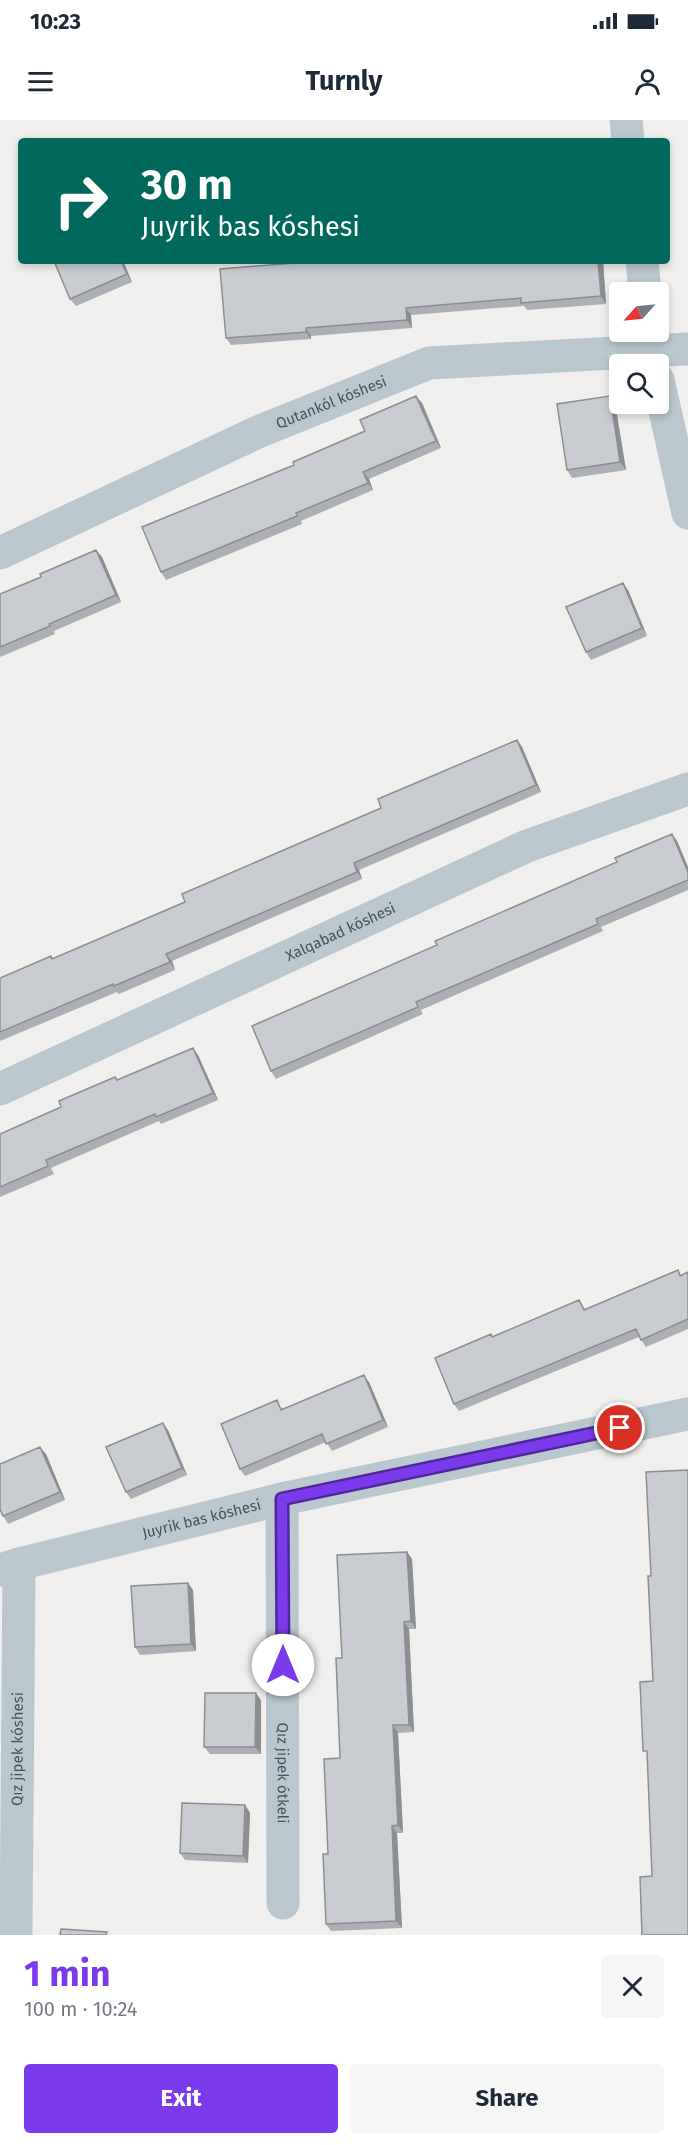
<!DOCTYPE html>
<meta charset="utf-8">
<style>
body{margin:0;font-family:"Fira Sans",sans-serif;background:#f6f6f7;color:#1f2937;height:100vh;display:flex;flex-direction:column;font-size:22px;white-space:nowrap}
*{box-sizing:border-box;margin:0}
p{font-size:20px;color:#747a83}
.icon{flex:none;width:33px;height:33px;fill:none;stroke:currentColor;stroke-width:2;stroke-linecap:round;stroke-linejoin:round}
.map{position:relative;height:1815px;overflow:hidden}
.drawer{display:flex;flex-direction:column;background:#fff;flex:1}
.drawer>*{flex:none}
.banner{position:absolute;left:18px;top:18px;width:652px;height:126px;border-radius:6px;box-shadow:0 3px 9px #0003;background:#00695c;color:#fff;overflow:hidden}
.needle{width:39px;rotate:243deg}
.controls{position:absolute;left:609px;top:162px;display:grid;gap:12px}
.controls a{display:grid;place-items:center;width:60px;height:60px;border-radius:6px;background:#fff;box-shadow:0 3px 9px #0003;font-size:30px}
.pin{position:absolute;display:grid;place-items:center;width:51px;height:51px;color:#fff;margin:-26px;border:3px solid #fff;border-radius:50%;box-shadow:0 2px 6px #0007}
.me{position:absolute;width:66px;margin:-33px;rotate:0deg;stroke-linejoin:round;filter:drop-shadow(0 0 4px #0008)}
.turn{display:flex;align-items:center;gap:21px;height:126px;padding:0 24px;font-size:27px}
.turn .icon{width:78px;height:78px;stroke-width:2.5}
.turn b{display:block;font-size:42px;line-height:51px}
.round{display:grid;place-items:center;flex:none;width:63px;height:63px;border-radius:6px;background:#f6f6f7}
.summary{display:flex;align-items:center;justify-content:space-between;height:102px;padding:0 24px}
h1{font-size:36px;font-weight:700;line-height:45px;color:#7c3aed}
.button{display:flex;gap:12px;margin-top:auto;padding:12px 24px}
.button a{flex:1;height:69px;border-radius:6px;background:#7c3aed;color:#fff;font-size:24px;font-weight:700;line-height:69px;text-align:center}
.button a+a{background:#f6f6f7;color:#1f2937}
.status{display:flex;justify-content:space-between;align-items:center;height:42px;padding:0 30px;background:#fff;direction:ltr}
.status svg{height:16px;fill:currentColor}
header{display:flex;justify-content:space-between;align-items:center;height:78px;padding:0 24px;background:#fff;font-size:27px;font-weight:700}
.map>svg:first-child{display:block}
.lines{fill:none;stroke-linecap:round;stroke-linejoin:round}
.minor{stroke:#bbc7ce;stroke-width:33}
.wall{fill:#acafb4}
.shaded-wall{fill:#8c8f92}
.building{fill:#c8ccd1;stroke:#8c8f92;stroke-width:1.5}
.route-casing{stroke:#51269a;stroke-width:15}
.route{stroke:#7c3aed;stroke-width:10}
.labels{text-anchor:middle;stroke-width:4.5;stroke-linejoin:round;paint-order:stroke}
.street-label{font-size:15px;fill:#45535d;stroke:#fff}
</style>
<div class="status"><b>10:23</b><svg viewBox="0 0 49 12"><path d="M0 12V9h3v3zM5 12V6h3v6zM10 12V3h3v9zM15 12V0h3v12zM26 1h20v11H26zM47 4h2v5h-2z"/></svg></div>
<header><svg class="icon" aria-label="menu" viewBox="0 0 24 24"><path d="M4 6h16M4 12h16M4 18h16"/></svg>Turnly<svg class="icon" aria-label="person" viewBox="0 0 24 24"><circle cx="12" cy="8" r="4"/><path d="M4 21q1-7 8-7t8 7"/></svg></header>
<div class="map">
<svg width="688" height="1815" viewBox="0 0 688 1815">
<rect width="100%" height="100%" fill="#f1eeee"/>
<g class="lines">
<g class="minor">
<path d="M 626,0 L 628,21"/>
<path d="M 642,141 L 645,172"/>
<path d="M 658,260 L 688,393"/>
<path id="s1" d="M 0,433 L 258,312 L 429,243 L 688,229"/>
<path id="s2" d="M 0,969 L 527,726 L 688,669"/>
<path id="s3" d="M 282,1379 L 283,1783"/>
<path id="s4" d="M 0,1450 L 19,1444 L 282,1379 L 688,1294"/>
<path id="s5" d="M 16,1815 L 19,1444"/>
</g>
</g>
<path class="wall" d="M 123,141 L 132,162 L 76,186 L 70,179 Z
M 603,141 L 606,184 L 527,190 L 524,186 L 411,195 L 412,208 L 311,216 L 311,219 L 231,225 L 226,218 Z
M 422,283 L 441,328 L 369,359 L 373,370 L 301,401 L 302,404 L 166,460 L 161,452 L 365,311 Z
M 615,283 L 626,350 L 572,358 L 567,350 Z
M 96,430 L 102,437 L 121,482 L 54,511 L 55,514 L 0,537 L 0,474 L 41,457 Z
M 628,470 L 647,516 L 591,540 L 586,532 Z
M 517,620 L 522,627 L 541,672 L 359,750 L 362,759 L 172,841 L 175,850 L 119,874 L 117,872 L 0,921 L 0,858 L 51,836 L 53,839 L 185,782 L 381,688 Z
M 677,721 L 688,747 L 688,770 L 601,807 L 603,811 L 421,890 L 423,894 L 276,959 L 271,951 Z
M 198,935 L 218,980 L 161,1004 L 159,1001 L 51,1048 L 54,1054 L 0,1077 L 0,1014 L 61,987 L 117,960 Z
M 678,1150 L 681,1155 L 688,1152 L 688,1209 L 646,1227 L 639,1217 L 459,1291 L 454,1284 L 491,1214 L 493,1217 L 579,1180 L 586,1190 Z
M 369,1262 L 388,1307 L 332,1331 L 326,1322 L 245,1356 L 240,1349 L 282,1287 L 283,1289 Z
M 168,1310 L 187,1355 L 131,1379 L 126,1372 Z
M 46,1334 L 65,1380 L 8,1404 L 3,1396 Z
M 407,1432 L 412,1439 L 416,1509 L 409,1509 L 414,1612 L 398,1613 L 403,1713 L 397,1713 L 402,1808 L 331,1811 L 326,1804 L 328,1734 L 340,1638 L 342,1538 Z
M 188,1463 L 193,1470 L 196,1531 L 140,1535 L 135,1527 Z
M 261,1580 L 261,1634 L 210,1634 L 204,1627 Z
M 245,1685 L 250,1693 L 248,1743 L 185,1740 L 180,1733 Z"/>
<path class="shaded-wall" d="M 121,141 L 123,141 L 132,162 L 127,154 Z
M 598,141 L 603,141 L 606,184 L 601,176 Z
M 406,188 L 411,195 L 412,208 L 407,200 Z
M 306,208 L 311,216 L 311,219 L 306,212 Z
M 416,276 L 422,283 L 441,328 L 436,321 Z
M 610,276 L 615,283 L 626,350 L 620,342 Z
M 363,352 L 369,359 L 373,370 L 368,363 Z
M 96,430 L 102,437 L 121,482 L 116,475 Z
M 623,463 L 628,470 L 647,516 L 642,508 Z
M 517,620 L 522,627 L 541,672 L 536,665 Z
M 672,714 L 677,721 L 688,747 L 688,752 Z
M 354,743 L 359,750 L 362,759 L 357,752 Z
M 166,834 L 172,841 L 175,850 L 170,842 Z
M 193,928 L 198,935 L 218,980 L 213,973 Z
M 364,1255 L 369,1262 L 388,1307 L 383,1300 Z
M 163,1303 L 168,1310 L 187,1355 L 182,1348 Z
M 40,1327 L 46,1334 L 65,1380 L 60,1372 Z
M 407,1432 L 412,1439 L 416,1509 L 411,1501 Z
M 188,1463 L 193,1470 L 196,1531 L 191,1524 Z
M 404,1502 L 409,1509 L 414,1612 L 409,1605 Z
M 256,1573 L 261,1580 L 261,1634 L 255,1627 Z
M 393,1605 L 398,1613 L 403,1713 L 398,1705 Z
M 245,1685 L 250,1693 L 248,1743 L 243,1736 Z
M 392,1706 L 397,1713 L 402,1808 L 396,1801 Z"/>
<path class="building" d="M 54,141 L 121,141 L 127,154 L 70,179 Z
M 320,141 L 598,141 L 601,176 L 521,183 L 521,178 L 406,188 L 407,200 L 306,208 L 306,212 L 226,218 L 220,149 Z
M 416,276 L 436,321 L 363,352 L 368,363 L 296,393 L 297,396 L 161,452 L 142,407 L 294,345 L 293,342 L 365,311 L 360,300 Z
M 610,276 L 620,342 L 567,350 L 557,284 Z
M 96,430 L 116,475 L 49,504 L 50,506 L 0,527 L 0,474 L 41,457 L 40,454 Z
M 623,463 L 642,508 L 586,532 L 566,487 Z
M 517,620 L 536,665 L 354,743 L 357,752 L 166,834 L 170,842 L 114,866 L 113,864 L 0,912 L 0,858 L 51,836 L 52,839 L 185,782 L 182,774 L 381,688 L 378,679 Z
M 672,714 L 688,752 L 688,760 L 596,799 L 598,804 L 416,882 L 418,887 L 271,951 L 252,906 L 437,825 L 435,821 L 617,742 L 615,738 Z
M 193,928 L 213,973 L 156,997 L 155,994 L 46,1040 L 48,1046 L 0,1067 L 0,1014 L 61,987 L 59,981 L 115,957 L 117,960 Z
M 678,1150 L 680,1156 L 688,1152 L 688,1199 L 641,1220 L 636,1209 L 454,1284 L 435,1238 L 491,1214 L 492,1217 L 579,1180 L 584,1190 Z
M 364,1255 L 383,1300 L 326,1324 L 322,1314 L 240,1349 L 221,1304 L 277,1280 L 281,1290 Z
M 163,1303 L 182,1348 L 126,1372 L 106,1327 Z
M 40,1327 L 60,1372 L 3,1396 L 0,1389 L 0,1344 Z
M 688,1350 L 688,1815 L 642,1815 L 640,1757 L 652,1756 L 647,1631 L 643,1631 L 640,1562 L 653,1561 L 648,1456 L 651,1456 L 646,1352 Z
M 407,1432 L 411,1501 L 404,1502 L 409,1605 L 393,1605 L 398,1705 L 392,1706 L 396,1801 L 326,1804 L 323,1734 L 328,1734 L 324,1639 L 340,1638 L 336,1538 L 342,1538 L 337,1435 Z
M 188,1463 L 191,1524 L 135,1527 L 131,1466 Z
M 205,1573 L 256,1573 L 255,1627 L 204,1627 Z
M 182,1683 L 245,1685 L 243,1736 L 180,1733 Z
M 61,1809 L 107,1812 L 106,1815 L 60,1815 Z"/>
<g class="lines">
<defs>
<path id="route" d="M 283,1545 L 282,1379 L 620,1308"/>
</defs>
<use href="#route" class="route-casing"/>
<use href="#route" class="route"/>
</g>
<g class="labels">
<g class="street-label">
<text dy="5" stroke="none"><textPath href="#s1" startOffset="364">Qutankól kóshesi</textPath></text>
<text dy="5" stroke="none"><textPath href="#s2" startOffset="375">Xalqabad kóshesi</textPath></text>
<text dy="5" stroke="none"><textPath href="#s4" startOffset="208">Juyrik bas kóshesi</textPath></text>
<text dy="5" stroke="none"><textPath href="#s5" startOffset="186">Qız jipek kóshesi</textPath></text>
<text dy="5" stroke="none"><textPath href="#s3" startOffset="274">Qız jipek ótkeli</textPath></text>
</g>
</g>
</svg>
<div class="controls">
<a><svg class="needle" viewBox="-14 -14 28 28"><path d="M0-13l5 13h-10z" fill="#e53935"/><path d="M0 13l5-13h-10z" fill="#747a83"/></svg></a>
<a><svg class="icon" aria-label="search" viewBox="0 0 24 24"><circle cx="10" cy="10" r="6"/><path d="M15 15l6 6"/></svg></a>
</div>
<div class="pin" style="left:620px;top:1308px;background:#d93025"><svg class="icon" aria-label="arrive" viewBox="0 0 24 24"><path d="M6 21V4h12l-3 4 3 4H6"/></svg></div>
<svg class="me" style="left:283px;top:1545px" viewBox="-20 -20 40 40"><circle r="19" fill="#fff"/><path d="M0-13L10 11 0 6-10 11z" fill="#7c3aed"/></svg>
<div class="banner">
<div class="turn"><svg class="icon" aria-label="right" viewBox="0 0 24 24"><path d="M7 20v-9h11M14 6l5 5-5 5"/></svg><div><b>30 m</b>Juyrik bas kóshesi</div></div>
</div>
</div>
<section class="drawer">
<div class="summary"><div><h1>1 min</h1><p>100 m · 10:24</p></div><a class="round"><svg class="icon" aria-label="close" viewBox="0 0 24 24"><path d="M6 6l12 12M18 6L6 18"/></svg></a></div>
<div class="button"><a>Exit</a><a>Share</a></div>
</section>
